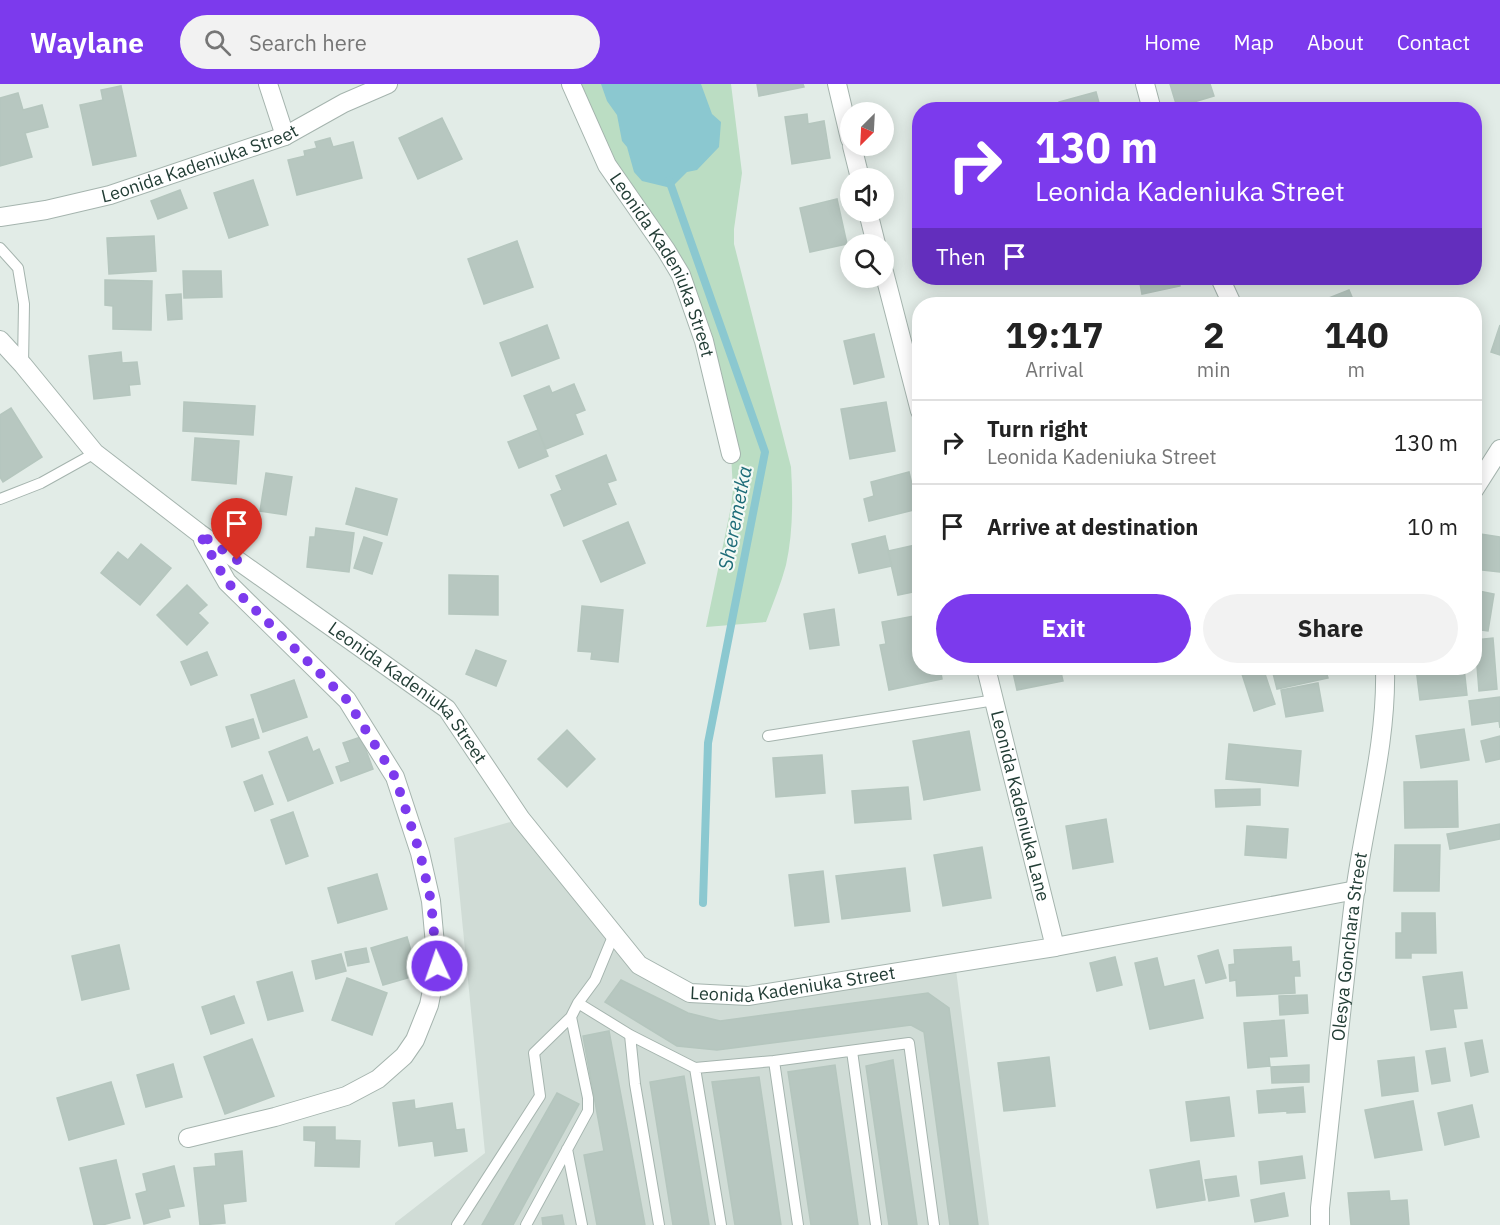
<!DOCTYPE html>
<style>
body{margin:0;font-family:"IBM Plex Sans",sans-serif;background:#f2f2f2;color:#222;height:100vh;display:flex;flex-direction:column;font-size:22px;white-space:nowrap}
*{box-sizing:border-box;margin:0}
p{font-size:20px;color:#767676}
.icon{flex:none;width:33px;height:33px;fill:none;stroke:currentColor;stroke-width:2;stroke-linecap:round;stroke-linejoin:round}
.map{position:relative;flex:1;overflow:hidden}
.drawer{position:absolute;left:912px;top:213px;width:570px;height:378px;display:flex;flex-direction:column;background:#fff;border-radius:24px;box-shadow:0 3px 15px #0003}
.drawer>*{flex:none}
.hud{position:absolute;left:912px;top:18px;width:570px;height:183px;border-radius:24px;box-shadow:0 3px 15px #0003;background:#7c3aed;color:#fff;overflow:hidden}
.needle{width:39px;rotate:204deg}
.controls{position:absolute;left:840px;top:18px;display:grid;gap:12px}
.controls a{display:grid;place-items:center;width:54px;height:54px;border-radius:50%;background:#fff;box-shadow:0 3px 15px #0003;font-size:30px}
.pin{position:absolute;display:grid;place-items:center;width:51px;height:51px;color:#fff;margin:-62px -26px;border-radius:50% 50% 50% 0;rotate:-45deg;box-shadow:0 0 6px #0007}
.pin .icon{rotate:45deg}
.me{position:absolute;width:66px;margin:-33px;rotate:357deg;stroke-linejoin:round;filter:drop-shadow(0 0 4px #0008)}
.turn{display:flex;align-items:center;gap:21px;height:126px;padding:0 24px;font-size:27px}
.turn .icon{width:78px;height:78px;stroke-width:2.5}
.turn b{display:block;font-size:42px;line-height:51px}
.then{display:flex;align-items:center;height:57px;padding:0 24px;background:#0003;gap:12px;font-size:22px}
.eta{display:flex;justify-content:space-evenly;align-items:center;height:102px;text-align:center}
.eta b{font-size:36px;font-weight:700;line-height:42px}
.action{display:flex;gap:12px;margin-top:auto;padding:12px 24px}
.action a{flex:1;height:69px;border-radius:36px;background:#7c3aed;color:#fff;font-size:24px;font-weight:700;line-height:69px;text-align:center}
.action a+a{background:#f2f2f2;color:#222}
ul{padding:0;list-style:none}
li{display:flex;align-items:center;gap:18px;height:84px;padding:0 24px;border-top:2px solid #e0e0e0}
li div{flex:1}
li b{display:block;font-size:22px}
li em{font-style:normal}
header{display:flex;align-items:center;gap:36px;box-sizing:border-box;height:84px;padding:0 30px;background:#7c3aed;color:#fff}
header strong{font-size:28px}
nav{display:flex;gap:33px;margin-inline-start:auto;font-size:21px}
.search{width:420px;height:54px;background:#f2f2f2;display:flex;align-items:center;gap:15px;box-sizing:border-box;padding:0 21px;border-radius:33px;color:#767676;font-size:22px}
.map>svg:first-child{display:block}
.built{fill:#d0dcd6}
.green{fill:#bbddc3}
.water{fill:#8bc8d0}
.lines{fill:none;stroke-linecap:round;stroke-linejoin:round}
.stream{stroke:#8bc8d0;stroke-width:8}
.building{fill:#b7c7c0;stroke:#b5c6be;stroke-width:1.5}
.service-casing{stroke:#a5b4ae;stroke-width:12}
.minor-casing{stroke:#a5b4ae;stroke-width:20}
.service{stroke:#fff;stroke-width:10}
.minor{stroke:#fff;stroke-width:18}
.route{stroke:#7c3aed;stroke-width:10;stroke-dasharray:0 18}
.labels{text-anchor:middle;stroke-width:4.5;stroke-linejoin:round;paint-order:stroke}
.street-label{font-size:18px;fill:#223d35;stroke:#f3f9f5}
.water-label{font-size:20px;font-style:italic;fill:#1d6c78;stroke:#f3f9f5}
</style>
<header>
<strong>Waylane</strong>
<div class="search"><svg class="icon" aria-label="search" viewBox="0 0 24 24"><circle cx="10" cy="10" r="6"/><path d="M15 15l6 6"/></svg>Search here</div>
<nav><a>Home</a><a>Map</a><a>About</a><a>Contact</a></nav>
</header>
<div class="map">
<svg width="1500" height="1141" viewBox="0 0 1500 1141">
<rect width="100%" height="100%" fill="#e2ece7"/>
<path class="built" d="M 521,735 L 639,881 L 690,909 L 748,912 L 955,878 L 989,1141 L 395,1141 L 395,1139 L 485,1069 L 454,754 Z"/>
<path class="green" d="M 571,0 L 731,0 L 742,89 L 734,145 L 734,160 L 791,383 C 793,416 793,449 786,481 C 781,500 773,519 766,538 L 706,543 L 731,423 L 733,406 L 731,370 L 698,236 L 617,98 Z"/>
<path class="water" d="M 601,0 L 701,0 L 712,30 L 721,38 L 719,63 L 697,86 L 687,88 L 671,104 L 642,97 L 634,88 L 627,63 L 622,57 L 617,31 L 607,17 Z"/>
<g class="lines">
<path class="stream" d="M 669,96 L 765,368 L 708,659 L 703,819"/>
</g>
<path class="building" d="M 757,0 L 803,0 L 804,3 L 759,12 Z
M 1170,0 L 1210,0 L 1214,12 L 1177,23 Z
M 121,2 L 136,72 L 93,81 L 80,21 L 103,16 L 101,6 Z
M 1096,8 L 1101,26 L 1061,26 L 1059,18 Z
M 18,9 L 23,26 L 42,21 L 48,43 L 25,49 L 32,73 L 0,82 L 0,14 Z
M 807,30 L 808,40 L 824,37 L 830,74 L 792,80 L 785,33 Z
M 442,34 L 462,75 L 418,95 L 399,54 Z
M 330,54 L 333,63 L 353,58 L 362,94 L 297,111 L 288,76 L 305,72 L 304,67 L 317,64 L 315,58 Z
M 253,96 L 268,141 L 229,154 L 214,109 Z
M 180,106 L 187,124 L 158,135 L 151,117 Z
M 837,115 L 847,160 L 810,168 L 800,124 Z
M 920,140 L 920,182 L 913,156 L 919,154 L 915,141 Z
M 154,152 L 156,187 L 109,190 L 107,154 Z
M 517,157 L 533,203 L 484,220 L 468,175 Z
M 183,187 L 221,187 L 222,213 L 184,214 Z
M 1139,194 L 1178,194 L 1180,202 L 1142,210 Z
M 105,196 L 152,197 L 151,246 L 113,245 L 113,222 L 105,221 Z
M 1349,206 L 1355,220 L 1331,220 L 1329,214 Z
M 181,210 L 182,235 L 168,236 L 166,211 Z
M 547,241 L 559,274 L 512,292 L 500,259 Z
M 1500,241 L 1500,271 L 1491,268 Z
M 874,250 L 884,293 L 854,300 L 844,257 Z
M 121,268 L 122,279 L 137,278 L 140,300 L 129,301 L 130,311 L 94,315 L 89,272 Z
M 574,300 L 585,326 L 575,330 L 583,350 L 546,365 L 524,312 L 549,302 L 552,309 Z
M 184,318 L 255,322 L 253,351 L 183,347 Z
M 886,318 L 895,367 L 850,375 L 841,325 Z
M 11,324 L 42,373 L 3,398 L 0,393 L 0,331 Z
M 538,346 L 548,372 L 519,384 L 508,358 Z
M 195,354 L 239,357 L 236,400 L 192,396 Z
M 606,371 L 616,396 L 607,399 L 616,420 L 564,442 L 551,411 L 562,406 L 556,392 Z
M 909,388 L 918,425 L 869,437 L 864,415 L 874,412 L 871,398 Z
M 266,389 L 292,393 L 286,431 L 260,427 Z
M 356,404 L 397,415 L 387,451 L 346,440 Z
M 628,438 L 645,479 L 601,498 L 583,457 Z
M 316,444 L 354,449 L 349,488 L 307,483 L 310,453 L 315,453 Z
M 1474,449 L 1500,453 L 1500,488 L 1474,485 Z
M 885,452 L 892,482 L 859,489 L 852,460 Z
M 364,453 L 382,459 L 372,490 L 354,484 Z
M 141,460 L 171,484 L 140,521 L 101,489 L 118,468 L 128,476 Z
M 920,460 L 920,499 L 916,499 L 918,507 L 898,511 L 888,467 Z
M 449,491 L 498,492 L 498,531 L 449,530 Z
M 187,501 L 207,521 L 198,529 L 208,539 L 187,561 L 157,531 Z
M 1474,506 L 1494,510 L 1488,547 L 1474,545 Z
M 582,522 L 623,526 L 618,578 L 591,575 L 592,568 L 578,567 Z
M 834,525 L 839,561 L 810,565 L 804,530 Z
M 920,531 L 920,584 L 940,584 L 942,595 L 889,606 L 880,561 L 886,560 L 882,538 Z
M 1493,554 L 1497,605 L 1479,607 L 1475,556 Z
M 476,566 L 506,577 L 496,602 L 466,590 Z
M 207,568 L 217,591 L 191,601 L 181,578 Z
M 1012,584 L 1060,584 L 1063,597 L 1017,606 Z
M 1240,584 L 1263,584 L 1275,620 L 1254,627 Z
M 1279,584 L 1325,584 L 1328,594 L 1277,605 L 1272,585 Z
M 1416,584 L 1464,584 L 1467,611 L 1420,616 Z
M 294,596 L 307,633 L 263,648 L 251,611 Z
M 1318,599 L 1323,627 L 1286,633 L 1281,606 Z
M 1500,613 L 1500,644 L 1499,637 L 1472,641 L 1469,617 Z
M 253,635 L 259,654 L 232,663 L 226,643 Z
M 1464,645 L 1469,676 L 1421,684 L 1416,652 Z
M 567,646 L 595,675 L 567,703 L 538,675 Z
M 969,647 L 980,706 L 924,716 L 913,657 Z
M 1500,652 L 1500,675 L 1486,678 L 1481,657 Z
M 307,653 L 313,668 L 319,665 L 333,699 L 288,717 L 269,668 Z
M 361,653 L 373,685 L 341,697 L 336,683 L 350,678 L 343,659 Z
M 1229,660 L 1301,667 L 1298,702 L 1226,695 Z
M 822,671 L 825,709 L 776,713 L 773,674 Z
M 262,691 L 273,720 L 255,727 L 244,698 Z
M 1457,697 L 1458,743 L 1405,744 L 1404,698 Z
M 908,703 L 911,735 L 855,739 L 852,707 Z
M 1260,705 L 1260,721 L 1216,723 L 1215,706 Z
M 293,728 L 308,772 L 286,780 L 271,736 Z
M 1106,735 L 1113,778 L 1073,785 L 1066,742 Z
M 1500,740 L 1500,755 L 1450,765 L 1447,750 Z
M 1247,742 L 1288,745 L 1286,774 L 1245,771 Z
M 1395,761 L 1440,761 L 1439,807 L 1394,807 Z
M 982,763 L 991,814 L 943,822 L 934,771 Z
M 905,784 L 910,827 L 842,835 L 836,792 Z
M 823,787 L 829,838 L 795,842 L 789,791 Z
M 377,790 L 387,825 L 338,839 L 328,804 Z
M 1402,829 L 1435,829 L 1436,869 L 1411,869 L 1411,874 L 1396,874 L 1396,849 L 1402,849 Z
M 407,853 L 418,891 L 383,901 L 371,864 Z
M 119,861 L 129,905 L 82,916 L 72,872 Z
M 1291,863 L 1292,878 L 1299,877 L 1300,892 L 1294,892 L 1295,909 L 1237,912 L 1236,896 L 1230,897 L 1229,881 L 1235,880 L 1234,866 Z
M 366,864 L 369,878 L 348,882 L 345,868 Z
M 1218,866 L 1226,894 L 1206,899 L 1198,872 Z
M 341,870 L 346,887 L 316,895 L 312,877 Z
M 1115,873 L 1122,901 L 1097,907 L 1090,879 Z
M 1157,874 L 1164,903 L 1194,896 L 1203,934 L 1150,945 L 1135,879 Z
M 292,888 L 303,927 L 268,936 L 257,898 Z
M 1462,888 L 1467,924 L 1453,925 L 1456,943 L 1431,946 L 1423,893 Z
M 347,894 L 387,909 L 372,951 L 332,936 Z
M 621,896 L 688,929 L 720,937 L 928,909 L 949,924 L 978,1141 L 950,1141 L 924,948 L 911,941 L 717,966 L 677,962 L 605,918 Z
M 1307,911 L 1308,929 L 1280,931 L 1279,912 Z
M 234,912 L 244,939 L 211,950 L 202,923 Z
M 1284,936 L 1287,972 L 1269,973 L 1270,982 L 1248,984 L 1244,939 Z
M 609,947 L 645,1141 L 597,1141 L 584,1071 L 604,1067 L 583,952 Z
M 252,955 L 274,1012 L 225,1030 L 204,973 Z
M 1482,956 L 1488,988 L 1471,992 L 1465,959 Z
M 1445,964 L 1450,997 L 1432,1000 L 1426,967 Z
M 1049,973 L 1055,1022 L 1004,1027 L 998,979 Z
M 1414,973 L 1418,1007 L 1382,1012 L 1378,977 Z
M 893,976 L 917,1141 L 889,1141 L 866,982 Z
M 173,980 L 182,1013 L 146,1023 L 137,991 Z
M 835,981 L 858,1141 L 811,1141 L 788,988 Z
M 1309,981 L 1309,998 L 1272,999 L 1271,983 Z
M 684,992 L 709,1141 L 673,1141 L 650,998 Z
M 759,993 L 781,1141 L 735,1141 L 712,998 Z
M 111,998 L 124,1040 L 69,1056 L 57,1014 Z
M 1303,1003 L 1305,1028 L 1287,1029 L 1287,1027 L 1259,1029 L 1257,1007 Z
M 557,1009 L 579,1020 L 513,1141 L 482,1141 Z
M 1229,1013 L 1234,1052 L 1191,1057 L 1186,1018 Z
M 414,1016 L 415,1025 L 452,1019 L 456,1046 L 464,1045 L 467,1067 L 435,1072 L 433,1057 L 399,1062 L 393,1019 Z
M 1413,1017 L 1422,1066 L 1375,1074 L 1365,1026 Z
M 1472,1021 L 1479,1053 L 1445,1061 L 1438,1029 Z
M 304,1043 L 335,1043 L 335,1056 L 360,1057 L 359,1083 L 315,1082 L 316,1057 L 304,1056 Z
M 242,1067 L 246,1117 L 223,1120 L 225,1139 L 200,1141 L 194,1084 L 216,1082 L 215,1070 Z
M 1302,1072 L 1305,1094 L 1261,1100 L 1259,1078 Z
M 116,1076 L 130,1134 L 102,1141 L 94,1141 L 80,1084 Z
M 1199,1077 L 1205,1116 L 1157,1124 L 1150,1086 Z
M 174,1082 L 184,1122 L 168,1125 L 170,1133 L 144,1140 L 136,1110 L 147,1107 L 143,1090 Z
M 1236,1092 L 1239,1112 L 1209,1117 L 1205,1096 Z
M 1389,1107 L 1390,1117 L 1407,1116 L 1409,1141 L 1351,1141 L 1348,1109 Z
M 1284,1109 L 1288,1132 L 1255,1138 L 1251,1116 Z
M 562,1131 L 564,1141 L 543,1141 L 542,1134 Z"/>
<g class="lines">
<defs>
<path id="service" d="M 0,164 L 18,184 L 24,220 L 23,281
M 0,415 L 41,399 L 95,369
M 768,652 L 995,616
M 578,919 L 630,951 L 695,984 L 774,977 L 909,959 L 934,1141
M 630,951 L 635,1000 L 659,1141
M 852,967 L 876,1141
M 774,977 L 798,1141
M 695,984 L 721,1141
M 567,1065 L 582,1141
M 457,1141 L 540,1012 L 534,969 L 571,933 L 578,919 L 595,896 L 614,850
M 526,1141 L 588,1027 L 588,1014 L 571,933"/>
<g id="minor">
<path d="M 268,0 L 285,52"/>
<path id="s1" d="M 571,0 L 607,81 L 666,166 L 681,191 L 704,257 L 731,370"/>
<path d="M 837,0 L 850,55"/>
<path d="M 1145,0 L 1152,26"/>
<path d="M 852,62 L 860,94"/>
<path d="M 868,128 L 876,160"/>
<path id="s2" d="M 0,133 L 46,126 L 110,111 L 285,52 L 344,19 L 388,0"/>
<path d="M 884,188 L 920,327"/>
<path d="M 1220,194 L 1232,220"/>
<path id="s3" d="M 0,256 L 23,281 L 95,369 L 199,449 L 447,625 L 521,735 L 639,881 L 690,909 L 748,912 L 1055,863 L 1356,806"/>
<path d="M 1474,406 L 1500,365"/>
<path id="s4" d="M 986,584 L 1055,863"/>
<path d="M 188,1054 L 275,1033 L 346,1012 L 378,995 L 404,972 L 415,956 L 429,921 L 437,882 L 431,817 L 420,769 L 395,693 L 347,616 L 227,498 L 203,456"/>
<path id="s5" d="M 1320,1141 L 1320,1124 C 1332,1019 1342,913 1355,808 C 1365,733 1387,660 1385,584"/>
</g>
</defs>
<use href="#service" class="service-casing"/>
<use href="#minor" class="minor-casing"/>
<use href="#service" class="service"/>
<use href="#minor" class="minor"/>
</g>
<g class="lines">
<path class="route" d="M 237,476 L 199,449 L 227,498 L 347,616 L 395,693 L 420,769 L 431,817 L 437,882"/>
</g>
<g class="labels">
<g class="street-label">
<text dy="6" stroke="none"><textPath href="#s2" startOffset="207">Leonida Kadeniuka Street</textPath></text>
<text dy="6" stroke="none"><textPath href="#s1" startOffset="204">Leonida Kadeniuka Street</textPath></text>
<text dy="6" stroke="none"><textPath href="#s3" startOffset="543">Leonida Kadeniuka Street</textPath></text>
<text dy="6" stroke="none"><textPath href="#s4" startOffset="142">Leonida Kadeniuka Lane</textPath></text>
<text dy="6" stroke="none"><textPath href="#s5" startOffset="280">Olesya Gonchara Street</textPath></text>
<text dy="6" stroke="none"><textPath href="#s3" startOffset="1065">Leonida Kadeniuka Street</textPath></text>
</g>
<g class="water-label">
<text transform="translate(735 434) rotate(-79)" y="7">Sheremetka</text>
</g>
</g>
</svg>
<div class="controls">
<a><svg class="needle" viewBox="-14 -14 28 28"><path d="M0-13l5 13h-10z" fill="#e53935"/><path d="M0 13l5-13h-10z" fill="#767676"/></svg></a>
<a><svg class="icon" aria-label="sound" viewBox="0 0 24 24"><path d="M4 9h4l5-4v14l-5-4H4zM17 9q2 3 0 6"/></svg></a>
<a><svg class="icon" aria-label="search" viewBox="0 0 24 24"><circle cx="10" cy="10" r="6"/><path d="M15 15l6 6"/></svg></a>
</div>
<div class="pin" style="left:237px;top:476px;background:#d93025"><svg class="icon" aria-label="arrive" viewBox="0 0 24 24"><path d="M6 21V4h12l-3 4 3 4H6"/></svg></div>
<svg class="me" style="left:437px;top:882px" viewBox="-20 -20 40 40"><circle r="17" fill="#7c3aed" stroke="#fff" stroke-width="3"/><path d="M0-11L8 9 0 5-8 9z" fill="#fff"/></svg>
<div class="hud">
<div class="turn"><svg class="icon" aria-label="right" viewBox="0 0 24 24"><path d="M7 20v-9h11M14 6l5 5-5 5"/></svg><div><b>130 m</b>Leonida Kadeniuka Street</div></div>
<div class="then">Then<svg class="icon" aria-label="arrive" viewBox="0 0 24 24"><path d="M6 21V4h12l-3 4 3 4H6"/></svg></div>
</div>
<section class="drawer">
<div class="eta">
<div><b>19:17</b><p>Arrival</p></div>
<div><b>2</b><p>min</p></div>
<div><b>140</b><p>m</p></div>
</div>
<ul>
<li><svg class="icon" aria-label="right" viewBox="0 0 24 24"><path d="M7 20v-9h11M14 6l5 5-5 5"/></svg><div><b>Turn right</b><p>Leonida Kadeniuka Street</p></div><em>130 m</em></li>
<li><svg class="icon" aria-label="arrive" viewBox="0 0 24 24"><path d="M6 21V4h12l-3 4 3 4H6"/></svg><div><b>Arrive at destination</b></div><em>10 m</em></li>
</ul>
<div class="action"><a>Exit</a><a>Share</a></div>
</section>
</div>
